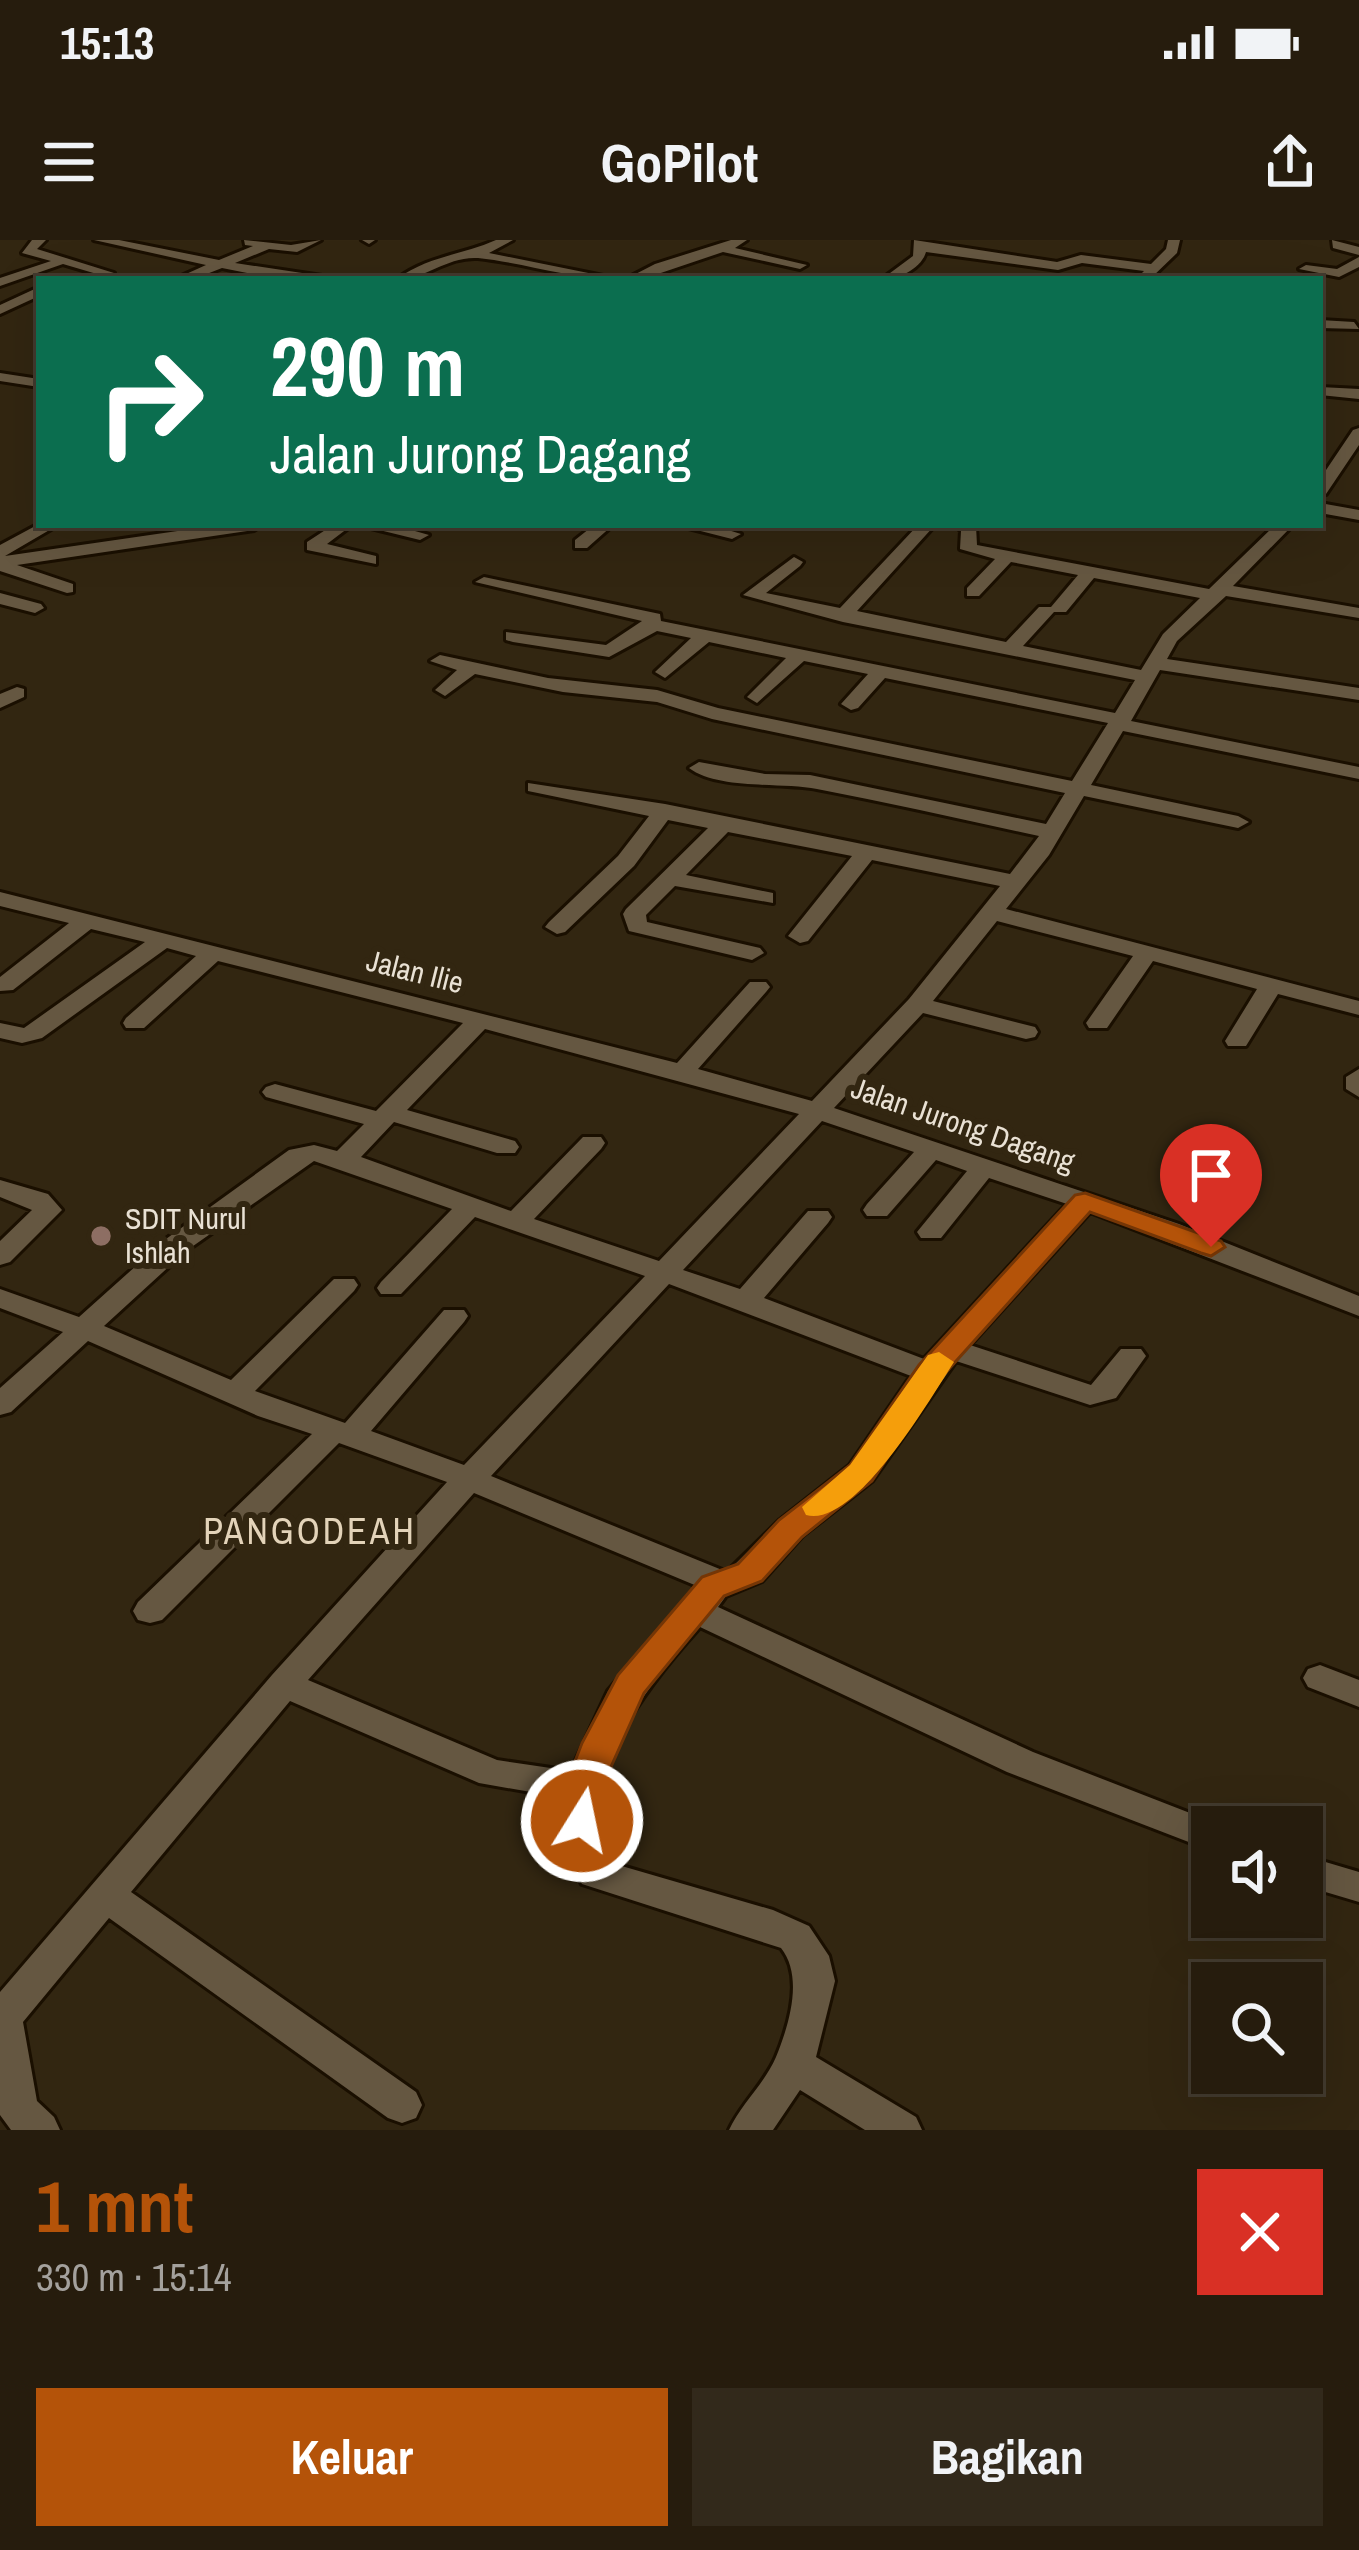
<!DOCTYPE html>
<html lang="id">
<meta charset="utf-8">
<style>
body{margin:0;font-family:"Archivo Narrow",sans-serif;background:#32291b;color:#f1f3f6;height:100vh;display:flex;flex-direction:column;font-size:45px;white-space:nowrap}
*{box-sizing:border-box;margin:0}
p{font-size:39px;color:#a4a19d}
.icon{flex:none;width:66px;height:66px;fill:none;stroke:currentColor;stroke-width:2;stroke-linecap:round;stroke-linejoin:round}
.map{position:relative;height:1890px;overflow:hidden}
.sheet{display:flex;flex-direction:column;background:#261c0d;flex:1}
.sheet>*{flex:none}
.banner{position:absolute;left:36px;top:36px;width:1287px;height:252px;border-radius:0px;box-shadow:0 12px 48px #0002,0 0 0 3px #423a2e;background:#0b6e4f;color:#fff;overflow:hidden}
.buttons{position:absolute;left:1191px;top:1566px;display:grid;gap:24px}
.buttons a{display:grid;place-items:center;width:132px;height:132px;border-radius:0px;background:#261c0d;box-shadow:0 12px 48px #0002,0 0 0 3px #423a2e;font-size:60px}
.pin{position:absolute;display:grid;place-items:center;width:102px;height:102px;color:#fff;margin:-123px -51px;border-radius:50% 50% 50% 0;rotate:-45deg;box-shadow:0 0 12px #0007}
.pin .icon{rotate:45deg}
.me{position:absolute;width:132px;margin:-66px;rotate:10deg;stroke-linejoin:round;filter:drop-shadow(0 0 9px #0008)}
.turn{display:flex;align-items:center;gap:42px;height:252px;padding:0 36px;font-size:54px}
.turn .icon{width:156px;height:156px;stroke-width:2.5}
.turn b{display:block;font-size:84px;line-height:102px}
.round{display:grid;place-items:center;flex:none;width:126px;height:126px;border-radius:0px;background:#32291b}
.overview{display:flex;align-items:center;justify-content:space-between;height:204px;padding:0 36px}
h1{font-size:72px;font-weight:700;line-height:90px;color:#b45309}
.primary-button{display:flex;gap:24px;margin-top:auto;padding:24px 36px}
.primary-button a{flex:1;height:138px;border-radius:0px;background:#b45309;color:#fff;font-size:48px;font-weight:700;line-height:138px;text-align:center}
.primary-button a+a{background:#32291b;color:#f1f3f6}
.status{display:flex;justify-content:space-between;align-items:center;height:84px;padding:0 60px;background:#261c0d;direction:ltr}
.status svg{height:33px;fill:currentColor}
header{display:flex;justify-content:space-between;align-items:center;height:156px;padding:0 36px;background:#261c0d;font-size:54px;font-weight:700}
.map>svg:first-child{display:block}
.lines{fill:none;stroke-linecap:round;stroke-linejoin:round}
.minor-casing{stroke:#1a0f00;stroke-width:6}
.minor{fill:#655741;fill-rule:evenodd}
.route{fill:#b45309;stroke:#753606;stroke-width:3}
.slow{fill:#f59e0b}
.education-dot{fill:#8d6e63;stroke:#322611;stroke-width:4.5}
.labels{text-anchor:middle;stroke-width:12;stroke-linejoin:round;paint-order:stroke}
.street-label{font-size:30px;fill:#e9e1d4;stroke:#322611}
.poi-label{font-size:30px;fill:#e9e1d4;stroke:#322611;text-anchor:start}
.quarter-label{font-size:36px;letter-spacing:3px;fill:#e3d3b9;stroke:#322611}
</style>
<div class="status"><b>15:13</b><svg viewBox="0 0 49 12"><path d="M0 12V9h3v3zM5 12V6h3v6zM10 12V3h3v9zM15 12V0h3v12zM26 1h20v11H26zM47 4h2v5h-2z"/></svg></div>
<header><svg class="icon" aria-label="menu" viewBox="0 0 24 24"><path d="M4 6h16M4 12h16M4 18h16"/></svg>GoPilot<svg class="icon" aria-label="share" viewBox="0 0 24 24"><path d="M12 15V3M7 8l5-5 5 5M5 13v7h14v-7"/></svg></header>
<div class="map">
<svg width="1359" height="1890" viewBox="0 0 1359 1890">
<rect width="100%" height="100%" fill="#322611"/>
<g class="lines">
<defs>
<path id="minor" d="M 32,0 L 46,0 L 37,9 L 114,33 L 107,37 L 63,24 L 0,46 L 0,38 L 51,21 L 22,13 Z
M 94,0 L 119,0 L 219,20 L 253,6 L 245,5 L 244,0 L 291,5 L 321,0 L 297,12 L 269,9 L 235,23 L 342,39 L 277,39 L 222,28 L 194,39 L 175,39 L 206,25 Z
M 362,0 L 375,0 L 369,4 Z
M 496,0 L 513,0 L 489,13 L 618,39 C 570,39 525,23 478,18 C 447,16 427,39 397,39 C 428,16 462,15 496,0 Z
M 731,0 L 747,0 L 735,8 L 807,25 L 800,29 L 723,12 L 643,39 L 626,39 L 655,24 Z
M 914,0 L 1057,22 L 1081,15 L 1151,24 L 1166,9 L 1168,0 L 1180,0 L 1177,13 L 1150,39 L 1136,39 L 1144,31 L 1082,23 L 1058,30 L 926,12 C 921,29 899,39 882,39 L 913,16 Z
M 1332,0 L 1359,7 L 1359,15 L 1333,8 Z
M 1359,17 L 1359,27 L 1339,37 L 1299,29 L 1306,25 L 1337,29 Z
M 39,47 L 39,56 L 0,74 L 0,65 Z
M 1320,80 L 1354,82 L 1359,89 L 1320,88 Z
M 0,133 L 39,139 L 39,147 L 0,141 Z
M 1320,147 L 1359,149 L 1359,159 L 1320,155 Z
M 1359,188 L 1359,205 L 1326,254 L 1320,256 L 1320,239 L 1353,190 Z
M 1320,263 L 1359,270 L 1359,280 L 1320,273 Z
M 39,284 L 58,285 L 5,316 L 219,285 L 262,285 L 254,290 L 17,325 L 73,344 L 73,352 L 67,353 L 0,331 L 0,305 Z
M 333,285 L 352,285 L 327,304 L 376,316 L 376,324 L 307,310 L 307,302 Z
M 359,285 L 394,285 L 429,295 L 420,300 Z
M 594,285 L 613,285 L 587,308 L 575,308 L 575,300 Z
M 677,285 L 712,285 L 741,294 L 732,299 Z
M 918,285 L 935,285 L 857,371 L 1006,402 L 1039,367 L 1051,367 L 1078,335 L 1011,322 L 979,356 L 967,356 L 967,348 L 995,319 L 960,309 L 961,291 L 956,285 L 976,286 L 977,305 L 1209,349 L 1275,285 L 1293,285 L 1233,346 L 1359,368 L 1359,378 L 1226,356 L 1177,401 L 1167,419 L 1359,448 L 1359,460 L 1160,430 L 1131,481 L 1359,527 L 1359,539 L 1123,491 L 1091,545 L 1238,576 L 1249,582 L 1238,588 L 1084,556 L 1049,615 L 1006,669 L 1359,761 L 1359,775 L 1278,754 L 1246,806 L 1228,806 L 1225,801 L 1257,749 L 1153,721 L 1107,788 L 1089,788 L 1086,783 L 1133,716 L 997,681 L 933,761 L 1035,787 L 1038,792 L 1035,797 L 1026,799 L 923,773 L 834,868 L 1179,984 L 1359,1056 L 1359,1076 L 1090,972 L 970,1105 L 1091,1145 L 1121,1109 L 1141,1109 L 1146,1116 L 1116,1158 L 1090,1165 L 956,1121 L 872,1241 L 802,1296 L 762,1341 L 726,1356 L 718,1367 L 1033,1512 L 1226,1587 L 1212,1587 L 1212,1611 L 1199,1606 L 1007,1532 L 700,1387 C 651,1441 568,1542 608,1622 L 773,1670 L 809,1686 L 829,1716 L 835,1741 L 816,1817 L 916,1877 L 922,1890 L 865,1890 L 800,1850 L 773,1890 L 729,1890 C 741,1864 765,1843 776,1817 C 789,1785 804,1737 781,1708 L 582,1644 L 566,1613 L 565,1558 L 479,1543 L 290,1461 L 131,1652 L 416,1852 L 422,1865 L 416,1878 L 402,1883 L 388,1878 L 109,1678 L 23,1782 L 37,1861 L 54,1877 L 60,1890 L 11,1890 L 0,1875 L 0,1752 L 272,1435 L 447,1242 L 339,1203 L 162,1380 L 150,1383 L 138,1380 L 133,1371 L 138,1362 L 312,1194 L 258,1176 L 88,1101 L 11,1172 L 0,1175 L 0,1148 L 63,1092 L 0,1068 L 0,1049 L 79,1077 L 166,999 L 289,910 L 314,905 L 337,911 L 364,884 L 266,857 L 262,852 L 266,847 L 275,844 L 376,871 L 463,783 L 218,721 L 144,788 L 126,788 L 123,783 L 126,778 L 196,716 L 167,708 L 42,798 L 22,803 L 0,798 L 0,783 L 24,788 L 145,702 L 91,689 L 13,750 L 0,751 L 0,737 L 69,683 L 0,666 L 0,652 L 677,823 L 750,742 L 766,742 L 770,747 L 766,752 L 698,829 L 812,861 L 909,759 L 1000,646 L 872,620 L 808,701 L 800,703 L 788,696 L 852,616 L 728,592 L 686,635 L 773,653 L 773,663 L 675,646 L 646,675 L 647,682 L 760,708 L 764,713 L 752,720 L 629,691 L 623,674 L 626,669 L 708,588 L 668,580 L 634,626 L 565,692 L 557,694 L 545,687 L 549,682 L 618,616 L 649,576 L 528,551 L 528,543 L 665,564 L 1010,634 L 1039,596 C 965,580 891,563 817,549 C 781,542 718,550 689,528 L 699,522 L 765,534 L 810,535 L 1046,584 L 1065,553 L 712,479 L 657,462 L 563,452 L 475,434 L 445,456 L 435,450 L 457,430 L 430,421 L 440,415 L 548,438 L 657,450 L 718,468 L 1072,541 L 1108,483 L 885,438 L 858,468 L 851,470 L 841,464 L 868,434 L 804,421 L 757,463 L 747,457 L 786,418 L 709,402 L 665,438 L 655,432 L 691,398 L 657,391 L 609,417 L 513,402 L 506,400 L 506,392 L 606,405 L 642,381 L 475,342 L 484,337 L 660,374 L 661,381 L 1115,473 L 1135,440 L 843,382 L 743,355 L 794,317 L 803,322 L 800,326 L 766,353 L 840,368 ZM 1094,338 L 1200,358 L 1163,394 L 1141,430 L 1023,406 L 1054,372 L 1066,372 ZM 485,789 L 799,874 L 659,1021 L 534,979 L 601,909 L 605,903 L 601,897 L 583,897 L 511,971 L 361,917 L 394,882 L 497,913 L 515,913 L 519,907 L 515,901 L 407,870 ZM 822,881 L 914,912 L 867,964 L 863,970 L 867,976 L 887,976 L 936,920 L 967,931 L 917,992 L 921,998 L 941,998 L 989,938 L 1067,964 L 924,1119 L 764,1058 L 828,983 L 832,977 L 828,971 L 808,971 L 740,1049 L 683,1030 ZM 314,921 L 452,969 L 381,1042 L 377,1048 L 381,1054 L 401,1054 L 475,977 L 645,1036 L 464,1225 L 371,1191 L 464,1082 L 468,1076 L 464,1070 L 444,1070 L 345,1183 L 255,1151 L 354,1051 L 358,1045 L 354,1039 L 334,1039 L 231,1140 L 104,1086 L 186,1011 ZM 669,1044 L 911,1136 L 850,1225 L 780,1280 L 727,1332 L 491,1236 ZM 474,1253 L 697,1346 L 608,1451 L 571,1531 L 497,1520 L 308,1440 Z
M 0,353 L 41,364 L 44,368 L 35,373 L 0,364 Z
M 17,447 L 24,449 L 24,457 L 0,468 L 0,454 Z
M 1359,829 L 1359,857 L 1346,849 L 1346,837 Z
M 0,940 L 48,954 L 62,970 L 10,1022 L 0,1025 L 0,1001 L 32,970 L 0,957 Z
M 1320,1425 L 1359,1440 L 1359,1467 L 1308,1447 L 1303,1438 L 1308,1429 Z
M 1302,1615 L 1359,1632 L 1359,1662 L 1302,1645 Z"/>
</defs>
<use href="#minor" class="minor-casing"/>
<use href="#minor" class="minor"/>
</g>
<path class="route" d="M 1085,953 L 1221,1001 L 1225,1007 L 1211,1016 L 1201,1013 L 1090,972 L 940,1139 L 872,1241 L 802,1297 L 762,1341 L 724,1356 L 644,1453 L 602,1547 L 601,1581 L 595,1591 L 582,1596 L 569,1591 L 564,1581 L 565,1547 L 582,1503 L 618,1435 L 702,1337 L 738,1324 L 779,1280 L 850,1225 L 919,1125 L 1075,955 Z"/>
<path class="slow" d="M 939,1112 L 954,1122 C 930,1159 855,1289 806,1275 L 802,1267 L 850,1225 L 928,1115 Z"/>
<circle class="education-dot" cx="101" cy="996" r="12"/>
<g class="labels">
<g class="street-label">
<text transform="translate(415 732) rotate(14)" y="10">Jalan Ilie</text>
<text transform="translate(963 885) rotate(19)" y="10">Jalan Jurong Dagang</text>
</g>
<g class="poi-label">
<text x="125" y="989">SDIT Nurul<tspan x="125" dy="34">Ishlah</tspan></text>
</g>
<g class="quarter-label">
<text x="310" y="1304">PANGODEAH</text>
</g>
</g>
</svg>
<div class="buttons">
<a><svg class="icon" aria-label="sound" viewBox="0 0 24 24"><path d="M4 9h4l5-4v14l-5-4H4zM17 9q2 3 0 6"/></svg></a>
<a><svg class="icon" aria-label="search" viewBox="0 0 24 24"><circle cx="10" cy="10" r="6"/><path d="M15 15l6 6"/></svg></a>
</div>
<div class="pin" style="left:1211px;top:1007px;background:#d93025"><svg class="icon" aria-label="arrive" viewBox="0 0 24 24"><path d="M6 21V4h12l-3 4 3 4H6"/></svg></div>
<svg class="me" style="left:582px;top:1581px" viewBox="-20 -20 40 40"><circle r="17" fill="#b45309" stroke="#fff" stroke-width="3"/><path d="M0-11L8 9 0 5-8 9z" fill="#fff"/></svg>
<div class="banner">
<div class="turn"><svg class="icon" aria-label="right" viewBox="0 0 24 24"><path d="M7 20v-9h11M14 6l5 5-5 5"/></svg><div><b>290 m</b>Jalan Jurong Dagang</div></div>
</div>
</div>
<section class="sheet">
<div class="overview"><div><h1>1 mnt</h1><p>330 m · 15:14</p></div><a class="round" style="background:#d93025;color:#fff"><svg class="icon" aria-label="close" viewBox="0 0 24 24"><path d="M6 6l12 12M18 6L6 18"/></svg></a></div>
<div class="primary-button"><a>Keluar</a><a>Bagikan</a></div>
</section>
